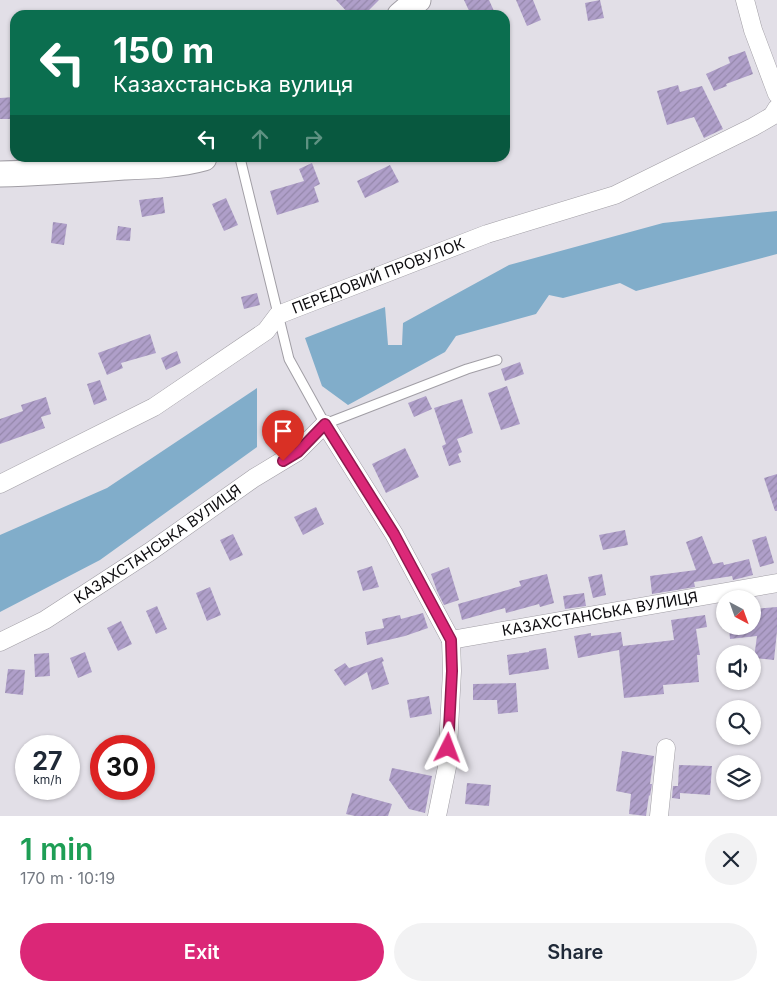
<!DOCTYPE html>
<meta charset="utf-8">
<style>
body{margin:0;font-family:Inter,sans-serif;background:#f2f2f3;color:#1f2937;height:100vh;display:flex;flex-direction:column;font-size:19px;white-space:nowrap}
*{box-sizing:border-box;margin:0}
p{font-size:16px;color:#747a83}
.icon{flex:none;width:28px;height:28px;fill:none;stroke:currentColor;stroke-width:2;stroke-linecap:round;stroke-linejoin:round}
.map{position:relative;height:816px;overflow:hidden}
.drawer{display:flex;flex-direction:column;background:#fff;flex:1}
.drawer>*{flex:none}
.hud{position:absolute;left:10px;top:10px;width:500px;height:152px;border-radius:15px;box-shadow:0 1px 4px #0004;background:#0b6e4f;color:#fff;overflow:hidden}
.needle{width:32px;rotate:139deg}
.controls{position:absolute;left:716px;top:590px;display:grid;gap:10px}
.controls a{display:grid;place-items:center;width:45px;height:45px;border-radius:50%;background:#fff;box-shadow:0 1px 4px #0004;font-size:25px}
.speed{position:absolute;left:15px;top:735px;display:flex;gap:10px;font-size:25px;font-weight:700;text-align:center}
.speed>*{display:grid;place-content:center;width:65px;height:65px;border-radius:50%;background:#fff;box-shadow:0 1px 4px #0004;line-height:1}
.speed small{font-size:12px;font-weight:400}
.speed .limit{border:8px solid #d22;background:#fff;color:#111}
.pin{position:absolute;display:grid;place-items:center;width:42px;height:42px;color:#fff;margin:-51px -21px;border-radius:50% 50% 50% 0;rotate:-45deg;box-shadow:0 0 5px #0007}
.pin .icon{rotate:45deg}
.me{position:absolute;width:55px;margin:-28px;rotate:3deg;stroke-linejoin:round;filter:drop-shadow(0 0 4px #0008)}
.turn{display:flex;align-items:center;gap:18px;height:105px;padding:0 20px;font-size:22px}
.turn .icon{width:65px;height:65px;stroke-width:2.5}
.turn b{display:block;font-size:35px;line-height:42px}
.lanes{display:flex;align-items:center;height:48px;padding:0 20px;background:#0003;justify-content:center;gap:25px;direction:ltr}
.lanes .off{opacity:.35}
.round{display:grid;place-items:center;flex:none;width:52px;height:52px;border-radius:26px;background:#f2f2f3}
.head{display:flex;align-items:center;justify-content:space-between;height:85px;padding:0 20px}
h1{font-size:30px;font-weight:600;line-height:38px;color:#1e9e55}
.cta{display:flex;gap:10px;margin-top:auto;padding:10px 20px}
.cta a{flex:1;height:58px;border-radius:30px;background:#db2777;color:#fff;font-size:20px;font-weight:600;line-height:58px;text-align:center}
.cta a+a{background:#f2f2f3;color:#1f2937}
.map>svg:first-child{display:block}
.water{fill:#81adca}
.building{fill:url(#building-hatch)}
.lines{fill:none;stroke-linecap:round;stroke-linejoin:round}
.lane-casing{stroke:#a19ea5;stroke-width:11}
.street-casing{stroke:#a19ea5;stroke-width:19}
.secondary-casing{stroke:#a19ea5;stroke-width:27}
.lane{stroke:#fff;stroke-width:9}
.street{stroke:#fff;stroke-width:18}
.secondary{stroke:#fff;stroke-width:25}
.route-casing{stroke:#8e194d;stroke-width:12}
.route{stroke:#db2777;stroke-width:9}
.labels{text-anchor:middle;stroke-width:5;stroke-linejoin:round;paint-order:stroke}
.street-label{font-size:15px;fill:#0d0c0f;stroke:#efecf4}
</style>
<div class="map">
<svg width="777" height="816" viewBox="0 0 777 816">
<defs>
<pattern id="building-hatch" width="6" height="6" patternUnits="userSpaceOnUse" patternTransform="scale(1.25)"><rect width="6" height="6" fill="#af9fc9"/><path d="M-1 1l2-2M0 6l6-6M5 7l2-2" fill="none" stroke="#9588ab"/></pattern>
</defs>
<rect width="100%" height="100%" fill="#e2dfe7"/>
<path class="water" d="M 777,211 L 777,254 L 636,291 L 620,283 L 563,298 L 549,295 L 536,314 L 456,336 L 445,352 L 348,405 L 322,386 L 305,338 L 385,307 L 388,345 L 402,345 L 403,323 L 509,265 L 663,223 Z
M 257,388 L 257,447 L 100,560 L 0,612 L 0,535 L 107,488 Z"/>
<path class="building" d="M 336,0 L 379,0 L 364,15 L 350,15 Z
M 464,0 L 489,0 L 494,11 L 485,15 L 471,15 Z
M 516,0 L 533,0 L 541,20 L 527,26 Z
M 600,0 L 604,18 L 588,21 L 585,3 Z
M 745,51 L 753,74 L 726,84 L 727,86 L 714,91 L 706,74 L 730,63 L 728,57 Z
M 678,85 L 680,92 L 702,86 L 723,129 L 704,138 L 694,117 L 667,125 L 657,91 Z
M 15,97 L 15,119 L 0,119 L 0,98 Z
M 312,163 L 320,184 L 314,187 L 319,202 L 277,215 L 270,191 L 304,181 L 299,169 Z
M 390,165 L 399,182 L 365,198 L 357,181 Z
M 163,197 L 165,213 L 142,217 L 139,200 Z
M 226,198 L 238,225 L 224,231 L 212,204 Z
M 53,222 L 67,224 L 64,245 L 51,243 Z
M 118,226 L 131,228 L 130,241 L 116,240 Z
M 257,293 L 260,305 L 244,309 L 241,297 Z
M 150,334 L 156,353 L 121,363 L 123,368 L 107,375 L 98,353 Z
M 177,351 L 181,363 L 166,370 L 161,358 Z
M 520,362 L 524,374 L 505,381 L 501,369 Z
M 100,380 L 107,400 L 94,405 L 87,384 Z
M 507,386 L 520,424 L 501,430 L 488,393 Z
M 426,396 L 432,409 L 414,417 L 408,403 Z
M 46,397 L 51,414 L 41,417 L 45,428 L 0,444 L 0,419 L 23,411 L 21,405 Z
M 462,399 L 473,433 L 457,439 L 462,452 L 458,454 L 461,462 L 449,466 L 442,446 L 446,444 L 434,408 Z
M 405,448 L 419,477 L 386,493 L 372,464 Z
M 777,474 L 777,511 L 775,511 L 764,478 Z
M 316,507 L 324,524 L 303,535 L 294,517 Z
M 625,530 L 628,545 L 603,550 L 599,535 Z
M 233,534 L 243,555 L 230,561 L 220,540 Z
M 702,536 L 713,564 L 723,562 L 724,565 L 749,559 L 753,575 L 733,580 L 732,576 L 694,582 L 695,587 L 652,594 L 650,576 L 696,570 L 686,542 Z
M 766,536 L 774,563 L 760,567 L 752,540 Z
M 372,566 L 379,587 L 363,591 L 357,571 Z
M 449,567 L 459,600 L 444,605 L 437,591 L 431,574 Z
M 547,574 L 554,603 L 540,607 L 539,604 L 506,613 L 505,608 L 462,620 L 458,604 L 521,586 L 519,581 Z
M 602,574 L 606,595 L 593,598 L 588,577 Z
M 210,587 L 221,615 L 207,621 L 196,593 Z
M 584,593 L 586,606 L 565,609 L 563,596 Z
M 157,606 L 167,629 L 156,634 L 146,611 Z
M 777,607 L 777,631 L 774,660 L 754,658 L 757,636 L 730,639 L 729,626 L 752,626 L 752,609 Z
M 423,613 L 428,628 L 405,636 L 367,645 L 365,632 L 384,628 L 382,619 L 400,615 L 401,619 Z
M 705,615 L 707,627 L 696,629 L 700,655 L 697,655 L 699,682 L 663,685 L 664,694 L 624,698 L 619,650 L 578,658 L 574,636 L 591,633 L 591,636 L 621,632 L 623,646 L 674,640 L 671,620 Z
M 121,621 L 132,644 L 118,651 L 107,628 Z
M 546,648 L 549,669 L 509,675 L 507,655 L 529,652 L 529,651 Z
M 85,652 L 92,672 L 78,678 L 70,658 Z
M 49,653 L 50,676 L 35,677 L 34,654 Z
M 382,657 L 384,661 L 382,662 L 389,684 L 372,690 L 367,672 L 345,686 L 334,670 L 345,663 L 349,668 Z
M 8,669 L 25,670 L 23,695 L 5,693 Z
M 516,683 L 518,712 L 498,714 L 497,700 L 473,700 L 473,684 Z
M 429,696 L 432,714 L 410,718 L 407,700 Z
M 622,751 L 654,756 L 650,784 L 652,784 L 650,796 L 649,795 L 646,816 L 629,814 L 631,794 L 616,791 Z
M 679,765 L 712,766 L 710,795 L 680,793 L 680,799 L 672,798 L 673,786 L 678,786 Z
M 392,768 L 432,776 L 425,813 L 409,809 L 389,780 Z
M 467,783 L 491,785 L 489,806 L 465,804 Z
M 352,793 L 392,804 L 388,816 L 355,816 L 346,814 Z"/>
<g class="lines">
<defs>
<path id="lane" d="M 240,158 L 289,359 L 325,424 L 467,369 L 497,360"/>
<g id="street">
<path d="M 745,0 L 753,30 L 777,94"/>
<path id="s1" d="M 0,484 L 154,407 L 266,331 L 278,315 L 487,234 L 615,195 L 753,127 L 772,116 L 777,108"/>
<path id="s2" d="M 0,642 L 45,620 L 151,551 L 254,478 L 297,452 L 325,424 L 394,534 L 451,640 L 777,583"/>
<path d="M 437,816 L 447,767 L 452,671 L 451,640"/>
<path d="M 659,816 L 666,748"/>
</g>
<path id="secondary" d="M 400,15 L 418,0
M 0,174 C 41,173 83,170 124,167 C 150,166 179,165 204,158"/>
</defs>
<use href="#lane" class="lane-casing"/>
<use href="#street" class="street-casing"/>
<use href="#secondary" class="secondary-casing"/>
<use href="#lane" class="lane"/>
<use href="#street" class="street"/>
<use href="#secondary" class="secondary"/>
</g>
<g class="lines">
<defs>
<path id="route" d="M 283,461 L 298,452 L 325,424 L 394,534 L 451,640 L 452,671 L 448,748"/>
</defs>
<use href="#route" class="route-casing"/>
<use href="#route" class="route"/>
</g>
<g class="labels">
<g class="street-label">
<text dy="5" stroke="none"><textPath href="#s1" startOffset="435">ПЕРЕДОВИЙ ПРОВУЛОК</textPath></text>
<text dy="5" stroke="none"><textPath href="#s2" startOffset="186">КАЗАХСТАНСЬКА ВУЛИЦЯ</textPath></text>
<text dy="5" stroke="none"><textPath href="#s2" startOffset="794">КАЗАХСТАНСЬКА ВУЛИЦЯ</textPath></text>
</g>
</g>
</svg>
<div class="controls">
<a><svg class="needle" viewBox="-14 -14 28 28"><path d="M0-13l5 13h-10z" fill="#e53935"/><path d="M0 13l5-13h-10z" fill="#747a83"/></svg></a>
<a><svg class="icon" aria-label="sound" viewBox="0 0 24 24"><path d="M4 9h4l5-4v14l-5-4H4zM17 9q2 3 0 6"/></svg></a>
<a><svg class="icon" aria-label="search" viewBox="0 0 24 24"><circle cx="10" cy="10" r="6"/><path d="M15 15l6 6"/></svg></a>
<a><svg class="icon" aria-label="layers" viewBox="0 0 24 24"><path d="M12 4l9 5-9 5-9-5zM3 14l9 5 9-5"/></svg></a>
</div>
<div class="speed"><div>27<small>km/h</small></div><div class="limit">30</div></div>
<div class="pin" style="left:283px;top:461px;background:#d93025"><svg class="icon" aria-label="arrive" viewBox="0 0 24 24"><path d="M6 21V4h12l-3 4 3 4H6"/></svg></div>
<svg class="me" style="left:448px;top:748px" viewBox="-20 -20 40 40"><path d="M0-17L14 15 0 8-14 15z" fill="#db2777" stroke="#fff" stroke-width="4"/></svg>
<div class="hud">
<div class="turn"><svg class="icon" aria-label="left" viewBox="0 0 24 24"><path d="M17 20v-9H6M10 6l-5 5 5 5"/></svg><div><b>150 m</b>Казахстанська вулиця</div></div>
<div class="lanes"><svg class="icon" aria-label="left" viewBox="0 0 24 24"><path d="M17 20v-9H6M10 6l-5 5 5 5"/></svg><svg class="icon off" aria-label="ahead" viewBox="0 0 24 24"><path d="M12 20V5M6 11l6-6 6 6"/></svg><svg class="icon off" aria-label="right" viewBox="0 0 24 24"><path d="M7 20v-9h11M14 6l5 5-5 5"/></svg></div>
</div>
</div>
<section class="drawer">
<div class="head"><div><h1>1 min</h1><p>170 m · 10:19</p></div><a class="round"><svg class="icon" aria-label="close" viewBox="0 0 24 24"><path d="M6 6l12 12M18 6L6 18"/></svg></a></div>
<div class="cta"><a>Exit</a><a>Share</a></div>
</section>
